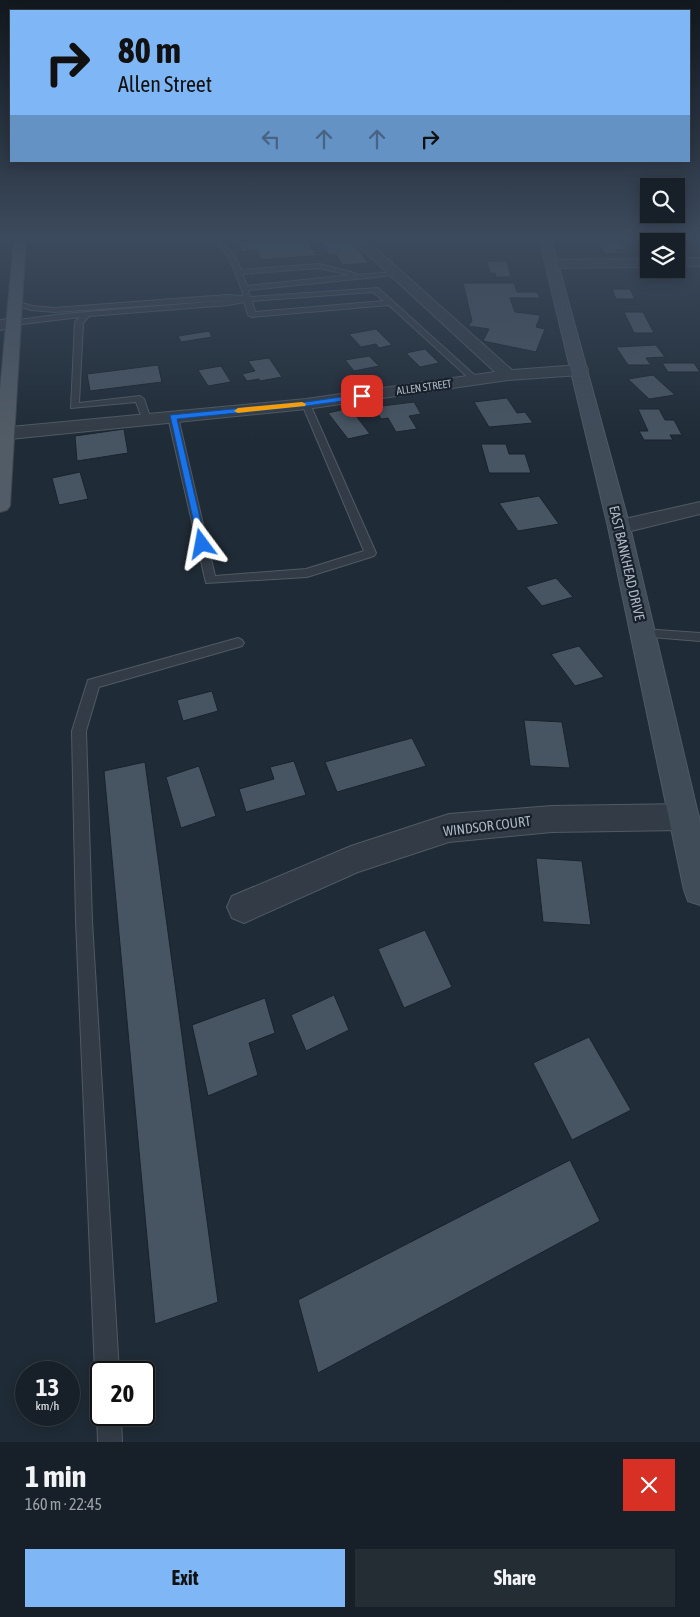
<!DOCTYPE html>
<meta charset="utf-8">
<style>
body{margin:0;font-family:"Asap Condensed",sans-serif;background:#242d34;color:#f1f3f6;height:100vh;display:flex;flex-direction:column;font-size:19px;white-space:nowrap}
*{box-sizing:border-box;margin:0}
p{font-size:16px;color:#9ea3a8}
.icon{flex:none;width:28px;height:28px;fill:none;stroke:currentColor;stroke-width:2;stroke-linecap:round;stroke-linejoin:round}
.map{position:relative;height:1442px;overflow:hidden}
.panel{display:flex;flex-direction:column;background:#172028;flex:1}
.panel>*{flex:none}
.banner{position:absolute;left:10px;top:10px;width:680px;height:152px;border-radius:0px;box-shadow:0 2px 12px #0003,0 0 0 1px #363e45;background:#7fb7f6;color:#111;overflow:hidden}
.buttons{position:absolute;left:640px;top:178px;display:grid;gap:10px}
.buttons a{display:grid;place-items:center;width:45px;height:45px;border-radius:0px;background:#172028;box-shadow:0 2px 12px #0003,0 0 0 1px #363e45;font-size:25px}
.speed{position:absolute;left:15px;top:1361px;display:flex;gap:10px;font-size:25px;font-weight:700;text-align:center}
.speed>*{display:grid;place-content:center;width:65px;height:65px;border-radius:50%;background:#172028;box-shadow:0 2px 12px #0003,0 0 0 1px #363e45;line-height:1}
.speed small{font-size:12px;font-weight:400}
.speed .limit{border:2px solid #111;border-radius:8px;background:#fff;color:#111}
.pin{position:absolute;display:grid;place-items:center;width:42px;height:42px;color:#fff;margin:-21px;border-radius:10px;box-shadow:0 2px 8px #0006}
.me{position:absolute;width:55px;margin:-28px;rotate:347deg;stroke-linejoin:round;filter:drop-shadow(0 0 4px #0008)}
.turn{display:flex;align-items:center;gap:18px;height:105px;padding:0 25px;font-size:22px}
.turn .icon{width:65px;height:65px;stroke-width:2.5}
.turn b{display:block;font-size:35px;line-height:42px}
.lanes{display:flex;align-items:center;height:48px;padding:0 25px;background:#0003;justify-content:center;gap:25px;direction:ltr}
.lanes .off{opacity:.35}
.round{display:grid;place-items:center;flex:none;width:52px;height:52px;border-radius:0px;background:#242d34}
.overview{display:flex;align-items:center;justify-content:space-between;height:85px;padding:0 25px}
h1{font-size:30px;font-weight:700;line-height:38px}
.primary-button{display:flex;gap:10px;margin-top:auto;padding:10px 25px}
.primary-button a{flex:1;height:58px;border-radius:0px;background:#7fb7f6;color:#111;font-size:20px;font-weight:700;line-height:58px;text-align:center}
.primary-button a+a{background:#242d34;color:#f1f3f6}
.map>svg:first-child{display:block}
.building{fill:#475562;stroke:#1a232d}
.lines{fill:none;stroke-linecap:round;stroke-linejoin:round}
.lane-casing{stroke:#505a64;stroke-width:2}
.street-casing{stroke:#505a64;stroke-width:2}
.secondary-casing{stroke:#505a64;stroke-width:2}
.primary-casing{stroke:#3c4550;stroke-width:2}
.lane{fill:#333c46;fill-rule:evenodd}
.street{fill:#333c46;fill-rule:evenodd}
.secondary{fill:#414c59;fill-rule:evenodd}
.primary{fill:#515c66;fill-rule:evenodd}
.route{fill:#1a73e8;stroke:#114b97}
.slow{fill:#f59e0b}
.labels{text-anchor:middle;stroke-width:4.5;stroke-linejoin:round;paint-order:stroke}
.far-street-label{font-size:11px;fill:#adb7c3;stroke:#18212b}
.street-label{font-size:14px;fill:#adb7c3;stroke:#18212b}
</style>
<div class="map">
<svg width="700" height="1442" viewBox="0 0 700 1442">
<rect width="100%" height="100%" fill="#1f2b36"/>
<path class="building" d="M 253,238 L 306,238 L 315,254 L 328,253 L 320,239 L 352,238 L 368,263 L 342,265 L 336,254 L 261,260 L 257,250 L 242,252 L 238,242 L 255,241 Z
M 593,238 L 616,238 L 626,249 L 615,250 L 619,253 L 605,254 Z
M 487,261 L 507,261 L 511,277 L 496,277 L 495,273 L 490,273 Z
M 463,283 L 514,283 L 517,292 L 537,292 L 540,298 L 510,298 L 515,312 L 539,315 L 540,317 L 536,327 L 545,329 L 536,352 L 483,341 L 489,329 L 468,326 L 472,321 Z
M 612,289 L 630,289 L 635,299 L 616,299 Z
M 624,312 L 643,312 L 654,333 L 634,333 Z
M 376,329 L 392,345 L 379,348 L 376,344 L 361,347 L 349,334 Z
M 209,331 L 212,337 L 181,342 L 178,336 Z
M 656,345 L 665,357 L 646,358 L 651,365 L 628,365 L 616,347 Z
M 425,349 L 439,363 L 420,367 L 406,353 Z
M 369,356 L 379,366 L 354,371 L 345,360 Z
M 269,358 L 282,377 L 260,381 L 259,379 L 247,381 L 242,374 L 255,371 L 248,361 Z
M 662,363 L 694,363 L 700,372 L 668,372 Z
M 158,365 L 162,382 L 90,391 L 87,374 Z
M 221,366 L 231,382 L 208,386 L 198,370 Z
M 653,375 L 675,395 L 649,399 L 628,379 Z
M 507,398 L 517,413 L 525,412 L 533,423 L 489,427 L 474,402 Z
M 414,402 L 421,414 L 409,416 L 417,429 L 396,432 L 388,418 L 381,419 L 374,407 Z
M 350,408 L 370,434 L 348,439 L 328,413 Z
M 638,409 L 659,409 L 665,420 L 674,420 L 682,435 L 670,435 L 673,440 L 644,440 L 639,431 L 648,431 Z
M 124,429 L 128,453 L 77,461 L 75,436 Z
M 481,444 L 506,444 L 509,454 L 525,454 L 531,473 L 489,473 Z
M 80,472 L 88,499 L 59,505 L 52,478 Z
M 539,496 L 559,524 L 518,531 L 499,503 Z
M 556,578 L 573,597 L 542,606 L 526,587 Z
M 579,646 L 604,677 L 575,686 L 551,654 Z
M 212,691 L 218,711 L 183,721 L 177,700 Z
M 524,720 L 562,722 L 570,768 L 530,766 Z
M 412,738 L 426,766 L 337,792 L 325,762 Z
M 294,761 L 306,795 L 246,812 L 239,789 L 274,779 L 270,767 Z
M 145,762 L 218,1302 L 155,1324 L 104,771 Z
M 199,766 L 216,816 L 181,828 L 166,777 Z
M 536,858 L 582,861 L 591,925 L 543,922 Z
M 425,930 L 452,987 L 404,1008 L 378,949 Z
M 334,995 L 349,1030 L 306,1051 L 291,1015 Z
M 265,998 L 275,1033 L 249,1043 L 258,1075 L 208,1096 L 192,1025 Z
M 589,1037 L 631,1110 L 572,1140 L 533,1063 Z
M 570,1160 L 600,1221 L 318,1373 L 298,1300 Z"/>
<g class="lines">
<defs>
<path id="lane" d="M 211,238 L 218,238 L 234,255 L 241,270 L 319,264 L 355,273 L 356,275 L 397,272 L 398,273 L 395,275 L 248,290 L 250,297 L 378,288 L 480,380 L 473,382 L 389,305 L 252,317 L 248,315 L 244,302 L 229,305 L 89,316 L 83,323 L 79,403 L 140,396 L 144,399 L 151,419 L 146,422 L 143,421 L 136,402 L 71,408 L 75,322 L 80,317 L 14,325 L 11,325 L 11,321 L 63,314 L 233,300 L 54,312 L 31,310 L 13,304 L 13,300 L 32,306 L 54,308 L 227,295 L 243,296 L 242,290 L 229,257 ZM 319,268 L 350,275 L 247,286 L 242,274 ZM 373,292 L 384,301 L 255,312 L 252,301 Z
M 306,401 L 310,404 L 376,553 L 374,556 L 307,577 L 206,583 L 168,417 L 173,414 L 178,417 L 215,576 L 306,569 L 364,551 L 302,404 Z
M 643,629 L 700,633 L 700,641 L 639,636 L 637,633 L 639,630 Z
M 238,638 L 242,640 L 244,643 L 242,646 L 99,687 L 86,731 L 92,921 L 119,1372 L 101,1372 L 101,1381 L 99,1380 L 95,1372 L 76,921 L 72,731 L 88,680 Z
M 100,1406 L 101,1415 L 121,1415 L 122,1442 L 98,1442 L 97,1415 Z"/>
<path id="street" d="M 350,238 L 364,238 L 512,370 L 580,365 L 586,366 L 588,370 L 586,374 L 580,375 L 508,380 L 306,409 L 0,440 L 0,428 L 306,399 L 495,372 Z
M 676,258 L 700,258 L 700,266 L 676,266 Z
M 649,259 L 649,267 L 553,268 L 546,264 L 553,260 Z
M 14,318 L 19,320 L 22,323 L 19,326 L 0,330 L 0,320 Z
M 700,502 L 700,514 L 619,534 L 611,532 L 608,527 L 611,522 Z
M 684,804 L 695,808 L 699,817 L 695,826 L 684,830 L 552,832 L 449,842 L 358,872 L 244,923 L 232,918 L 227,907 L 232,896 L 351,846 L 449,814 L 552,806 Z"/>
<path id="secondary" d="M 539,238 L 551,238 L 630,527 L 700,822 L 700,905 L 688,901 L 684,890 L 608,527 Z"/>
<path id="primary" d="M 14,238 L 26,238 L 10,506 L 7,510 L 0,512 L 0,389 Z"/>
</defs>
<use href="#lane" class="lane-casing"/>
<use href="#street" class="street-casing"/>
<use href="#secondary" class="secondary-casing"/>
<use href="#primary" class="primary-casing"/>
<use href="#lane" class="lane"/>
<use href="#street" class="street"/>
<use href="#secondary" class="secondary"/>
<use href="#primary" class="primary"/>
</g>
<linearGradient id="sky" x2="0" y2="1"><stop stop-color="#11181e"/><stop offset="0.54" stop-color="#3c4a5d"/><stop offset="1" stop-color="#3c4a5d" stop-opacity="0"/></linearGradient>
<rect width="700" height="440" fill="url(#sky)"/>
<path class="route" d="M 362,394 L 365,394 L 365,398 L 306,406 L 177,419 L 206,544 L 205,546 L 199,546 L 170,415 L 306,402 Z"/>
<path class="slow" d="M 302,402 L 306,404 L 305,406 L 238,413 L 234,411 L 238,408 Z"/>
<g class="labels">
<g class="far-street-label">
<text transform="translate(424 387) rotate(-8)" y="4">ALLEN STREET</text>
</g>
<g class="street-label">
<text transform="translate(627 563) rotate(77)" y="5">EAST BANKHEAD DRIVE</text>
<text transform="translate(487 826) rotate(-7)" y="5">WINDSOR COURT</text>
</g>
</g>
</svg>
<div class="buttons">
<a><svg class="icon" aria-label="search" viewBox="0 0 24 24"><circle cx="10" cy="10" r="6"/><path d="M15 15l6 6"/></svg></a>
<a><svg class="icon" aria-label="layers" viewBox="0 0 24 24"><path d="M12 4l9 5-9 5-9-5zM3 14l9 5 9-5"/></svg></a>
</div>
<div class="speed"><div>13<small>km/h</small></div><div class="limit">20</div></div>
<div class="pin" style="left:362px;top:396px;background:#d93025"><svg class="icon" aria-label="arrive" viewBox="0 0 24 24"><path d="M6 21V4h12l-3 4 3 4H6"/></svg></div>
<svg class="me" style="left:202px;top:544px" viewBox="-20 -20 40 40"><path d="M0-17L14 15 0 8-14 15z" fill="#1a73e8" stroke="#fff" stroke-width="4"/></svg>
<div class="banner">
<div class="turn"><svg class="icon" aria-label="right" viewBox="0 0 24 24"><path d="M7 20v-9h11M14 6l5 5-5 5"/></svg><div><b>80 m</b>Allen Street</div></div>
<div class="lanes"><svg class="icon off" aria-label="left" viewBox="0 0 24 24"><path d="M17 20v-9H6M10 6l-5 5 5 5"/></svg><svg class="icon off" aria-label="ahead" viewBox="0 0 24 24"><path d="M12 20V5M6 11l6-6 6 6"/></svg><svg class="icon off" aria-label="ahead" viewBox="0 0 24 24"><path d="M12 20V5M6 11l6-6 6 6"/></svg><svg class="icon" aria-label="right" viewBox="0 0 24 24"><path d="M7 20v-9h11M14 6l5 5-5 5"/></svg></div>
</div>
</div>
<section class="panel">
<div class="overview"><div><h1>1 min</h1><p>160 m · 22:45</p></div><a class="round" style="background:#d93025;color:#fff"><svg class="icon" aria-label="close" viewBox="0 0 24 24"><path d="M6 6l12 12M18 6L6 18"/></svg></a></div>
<div class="primary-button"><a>Exit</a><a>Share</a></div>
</section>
